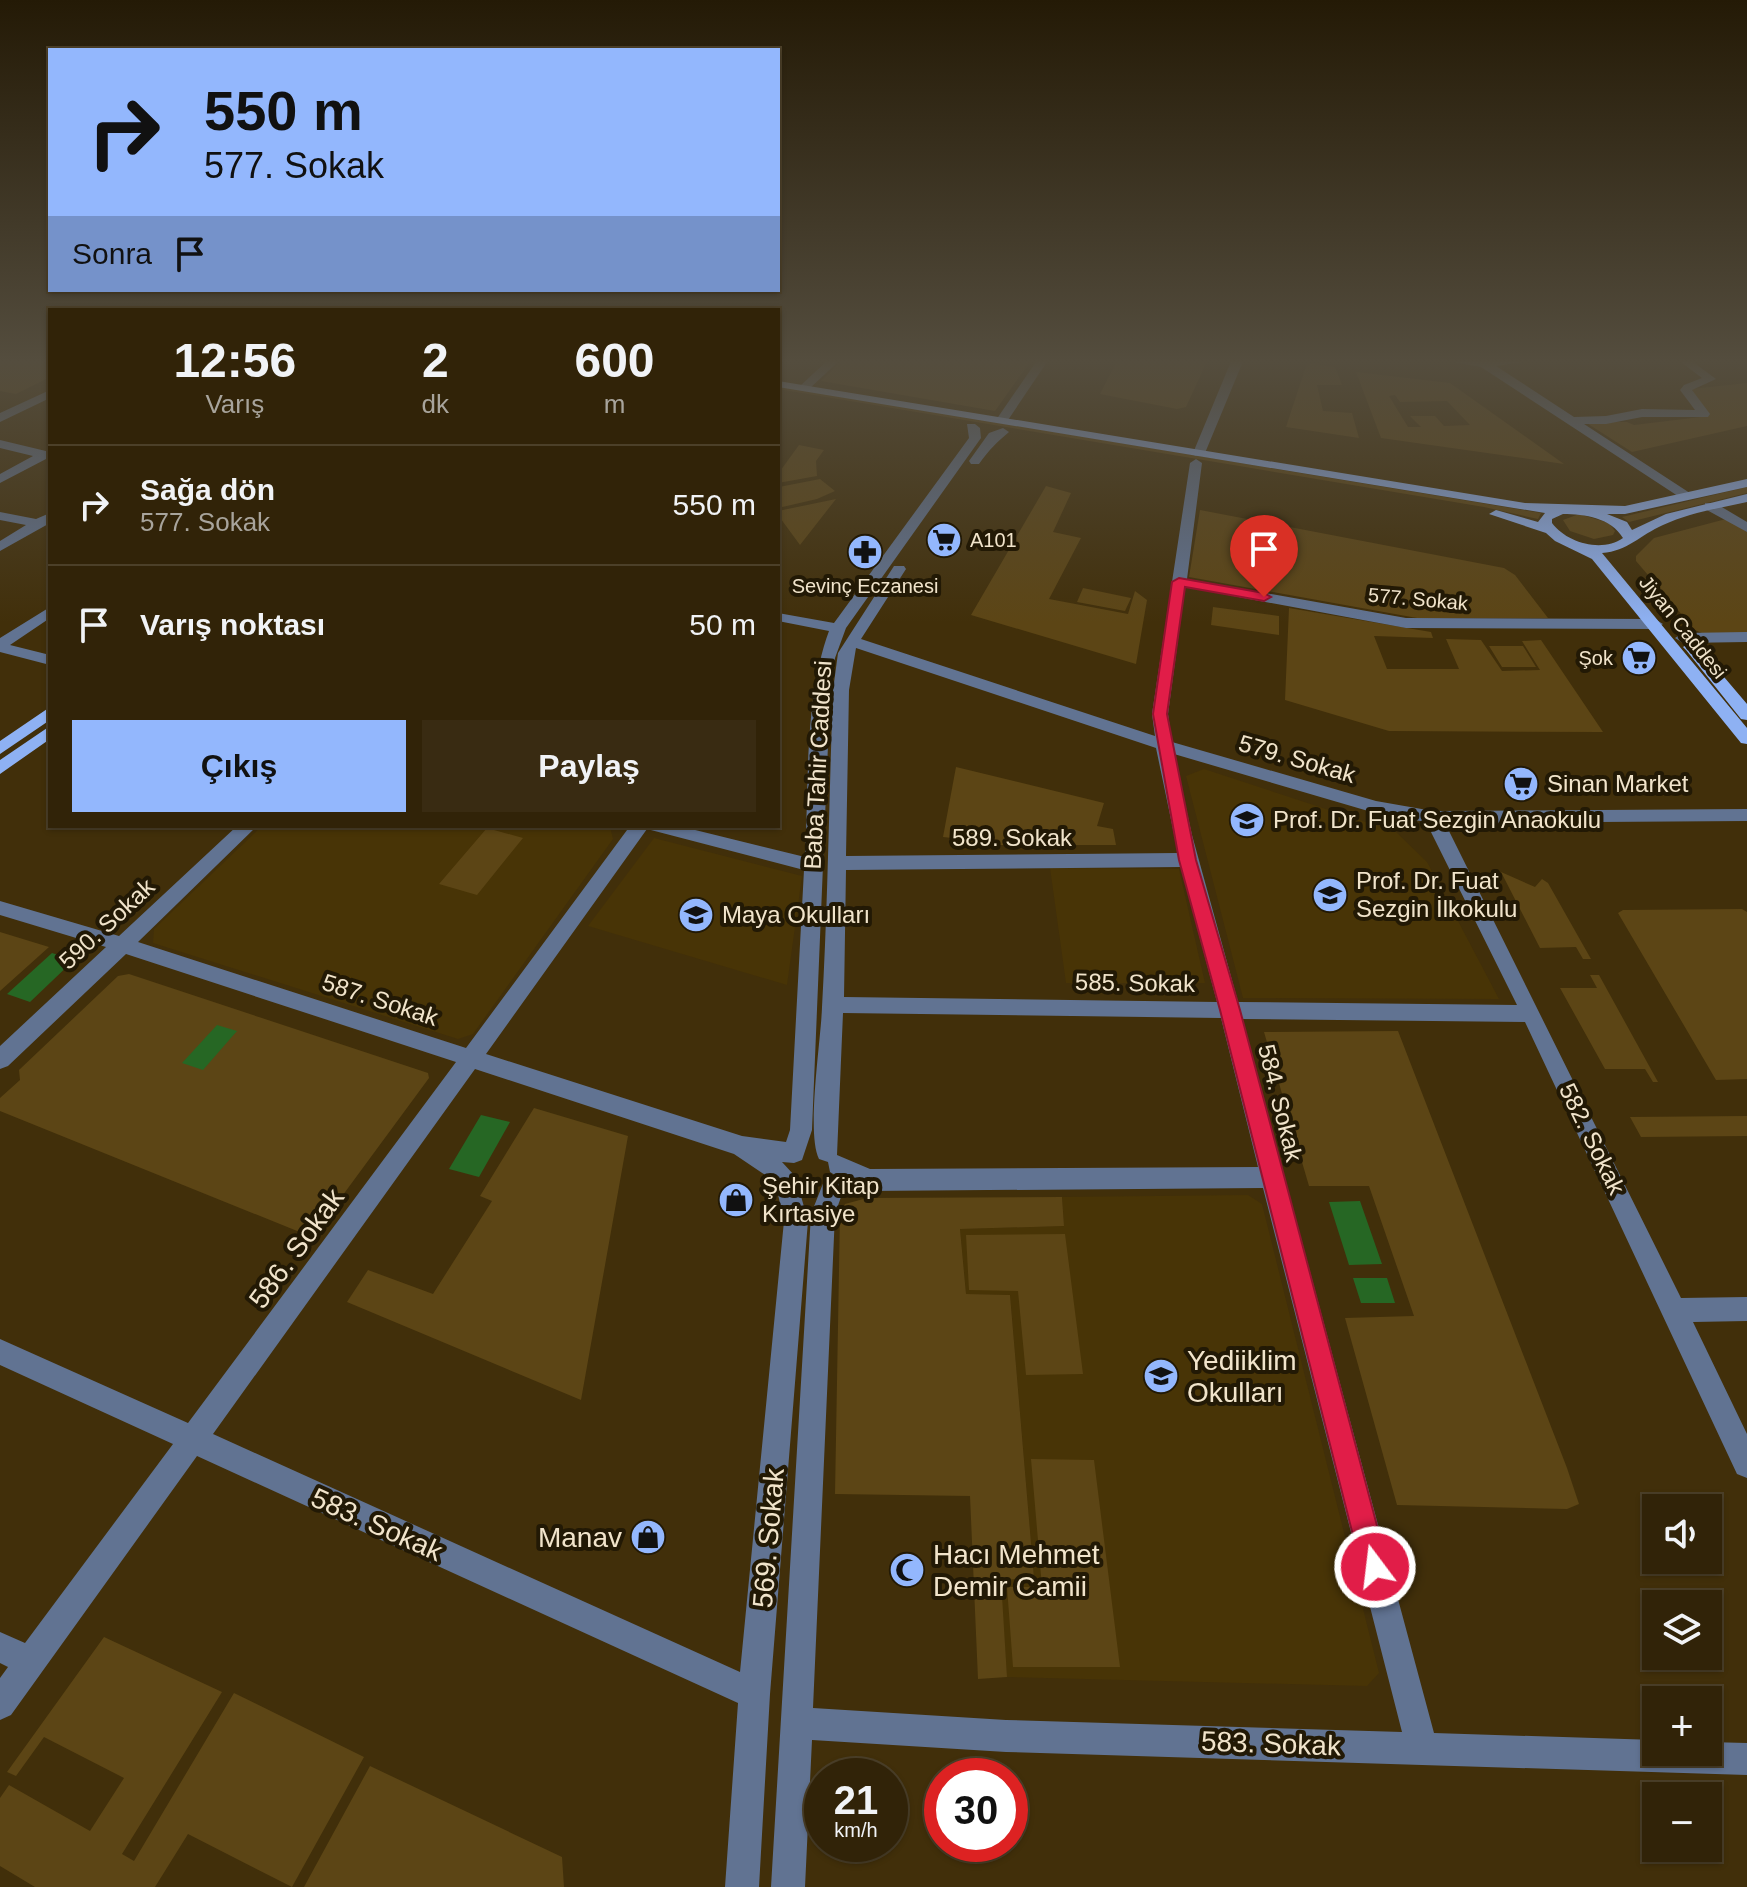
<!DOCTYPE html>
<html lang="tr">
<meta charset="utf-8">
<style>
body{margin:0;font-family:Helvetica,sans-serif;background:#392b12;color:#f1f3f6;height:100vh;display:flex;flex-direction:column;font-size:30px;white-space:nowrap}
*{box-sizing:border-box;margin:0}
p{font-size:26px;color:#a8a49c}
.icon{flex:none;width:44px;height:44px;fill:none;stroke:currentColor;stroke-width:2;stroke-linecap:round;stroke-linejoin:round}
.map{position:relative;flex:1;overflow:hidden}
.drawer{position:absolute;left:48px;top:308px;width:732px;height:520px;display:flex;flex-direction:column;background:#312308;border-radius:0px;box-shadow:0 2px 6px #0004,0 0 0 2px #4c4029}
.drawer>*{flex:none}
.hud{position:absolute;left:48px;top:48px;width:732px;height:244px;border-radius:0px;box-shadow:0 2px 6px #0004,0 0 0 2px #4c4029;background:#93b7fd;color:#111;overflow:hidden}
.buttons{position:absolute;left:1642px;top:1494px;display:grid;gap:16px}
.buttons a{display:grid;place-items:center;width:80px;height:80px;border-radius:0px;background:#312308;box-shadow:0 2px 6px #0004,0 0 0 2px #4c4029;font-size:40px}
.speed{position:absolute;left:804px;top:1758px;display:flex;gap:16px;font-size:40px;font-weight:700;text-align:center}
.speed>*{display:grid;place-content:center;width:104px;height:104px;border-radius:50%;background:#312308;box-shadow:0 2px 6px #0004,0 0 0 2px #4c4029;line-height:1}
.speed small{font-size:20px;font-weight:400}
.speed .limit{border:12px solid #d22;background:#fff;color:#111}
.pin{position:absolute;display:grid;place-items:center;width:68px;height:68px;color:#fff;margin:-82px -34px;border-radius:50% 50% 50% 0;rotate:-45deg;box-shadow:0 0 8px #0007}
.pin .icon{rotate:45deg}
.me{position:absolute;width:88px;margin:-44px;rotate:345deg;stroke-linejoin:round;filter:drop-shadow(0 0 6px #0008)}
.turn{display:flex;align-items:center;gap:28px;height:168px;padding:0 24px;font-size:36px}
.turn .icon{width:104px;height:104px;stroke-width:2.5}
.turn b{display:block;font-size:56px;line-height:68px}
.then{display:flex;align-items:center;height:76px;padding:0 24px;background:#0003;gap:16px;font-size:30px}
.eta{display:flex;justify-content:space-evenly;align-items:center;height:136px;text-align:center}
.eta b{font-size:48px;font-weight:800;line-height:56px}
.cta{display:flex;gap:16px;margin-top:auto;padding:16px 24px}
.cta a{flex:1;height:92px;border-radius:0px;background:#93b7fd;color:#111;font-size:32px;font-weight:800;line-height:92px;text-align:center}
.cta a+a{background:#392b12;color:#f1f3f6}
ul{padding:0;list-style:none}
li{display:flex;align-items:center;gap:24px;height:120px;padding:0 24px;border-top:2px solid #4c4029}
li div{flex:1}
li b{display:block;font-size:30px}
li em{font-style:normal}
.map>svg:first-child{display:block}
.built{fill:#483406}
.green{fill:#5c4515;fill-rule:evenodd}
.water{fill:#266724}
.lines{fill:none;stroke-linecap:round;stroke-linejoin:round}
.minor{fill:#617392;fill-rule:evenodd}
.major{fill:#8eb1f3;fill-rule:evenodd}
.route{fill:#e11d48;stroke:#92132f;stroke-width:2}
.labels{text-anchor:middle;stroke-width:8;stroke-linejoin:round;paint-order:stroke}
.far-poi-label{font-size:20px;fill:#f1e4cb;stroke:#221905;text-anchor:start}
.far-street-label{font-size:20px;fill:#f1e4cb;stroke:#221905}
.street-label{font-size:24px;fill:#f1e4cb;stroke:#221905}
.poi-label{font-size:24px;fill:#f1e4cb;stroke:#221905;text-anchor:start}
.near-street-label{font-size:28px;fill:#f1e4cb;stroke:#221905}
.near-poi-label{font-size:28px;fill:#f1e4cb;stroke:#221905;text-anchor:start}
</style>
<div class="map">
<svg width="1747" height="1887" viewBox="0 0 1747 1887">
<rect width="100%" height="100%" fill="#412f0a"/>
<path class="built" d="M 1204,769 L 1396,832 L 1427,862 L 1499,999 L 1243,998 L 1186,776 Z
M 262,826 L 606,826 L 610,827 L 613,839 L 473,1034 L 458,1039 L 153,943 L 154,929 Z
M 654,838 L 802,876 L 787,985 L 588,926 Z
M 1050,868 L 1179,869 L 1205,983 L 1066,983 Z
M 1248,1195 L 1262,1204 L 1379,1673 L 1367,1686 L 1007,1677 L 1000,1580 L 1034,1578 L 1010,1295 L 966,1294 L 960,1229 L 1064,1226 L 1062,1197 Z"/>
<path class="green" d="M 0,359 L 50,359 L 50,377 L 16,394 L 0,391 Z
M 843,359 L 1032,359 L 995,411 L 821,381 Z
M 1118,359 L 1208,359 L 1186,407 L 1177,409 L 1100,394 Z
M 1307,363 L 1335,367 L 1342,385 L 1317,385 L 1323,411 L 1352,413 L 1359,438 L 1286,427 Z
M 1356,372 L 1450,383 L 1564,464 L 1381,438 ZM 1395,395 L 1400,402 L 1447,401 L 1470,425 L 1444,426 L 1435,416 L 1410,416 L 1421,427 L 1408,427 L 1389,396 Z
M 1747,383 L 1747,426 L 1632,452 L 1585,422 L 1627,422 L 1634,425 L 1709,416 L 1691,389 Z
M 778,386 L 1541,513 L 1538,519 L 1484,507 L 778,389 Z
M 799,445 L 824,450 L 816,461 L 817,476 L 778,483 L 778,474 Z
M 820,479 L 835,491 L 817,499 L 778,508 L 779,487 Z
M 1046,486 L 1071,493 L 1053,532 L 1081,538 L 1049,599 L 1128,614 L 1135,591 L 1147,600 L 1136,664 L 971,615 Z
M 1747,487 L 1747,493 L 1629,522 L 1622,517 Z
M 836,499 L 800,545 L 778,515 L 778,511 Z
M 1200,510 L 1504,568 L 1515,575 L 1548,618 L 1417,618 L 1189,577 Z
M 1579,514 L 1609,523 L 1615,531 L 1613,535 L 1594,539 L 1570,531 L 1563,520 Z
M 1726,519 L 1747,532 L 1747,633 L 1704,634 L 1695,630 L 1636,561 L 1636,556 L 1654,538 Z
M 1083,588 L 1131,598 L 1125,611 L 1077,602 Z
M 1213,607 L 1279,616 L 1279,635 L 1211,625 Z
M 1289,608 L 1431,632 L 1433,638 L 1374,636 L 1387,669 L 1459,669 L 1446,639 L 1481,640 L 1502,671 L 1540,670 L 1522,641 L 1541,640 L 1603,732 L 1389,731 L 1285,700 Z
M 1489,646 L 1523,646 L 1536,667 L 1502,667 Z
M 956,767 L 1104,803 L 1097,826 L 1113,829 L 1116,845 L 955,845 L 952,838 L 943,837 Z
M 487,828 L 523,838 L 477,895 L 439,884 Z
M 1501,872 L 1535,887 L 1542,879 L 1548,883 L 1591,959 L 1583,959 L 1576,947 L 1540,948 Z
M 1742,909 L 1747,912 L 1747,1079 L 1716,1080 L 1618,913 L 1623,910 Z
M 0,932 L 49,947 L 0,991 Z
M 129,974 L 428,1073 L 429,1078 L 312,1237 L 0,1111 L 0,1098 L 20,1080 L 19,1070 L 118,976 Z
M 1590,975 L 1599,975 L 1658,1082 L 1653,1082 L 1645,1069 L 1605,1069 L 1560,988 L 1597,988 Z
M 1398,1031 L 1567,1468 L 1579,1504 L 1567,1509 L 1397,1505 L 1345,1318 L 1414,1316 L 1369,1186 L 1309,1186 L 1264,1032 Z
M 534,1108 L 628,1136 L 581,1400 L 347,1302 L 368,1270 L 433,1294 L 492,1201 L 480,1196 Z
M 1747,1116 L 1747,1136 L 1641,1137 L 1630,1117 Z
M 1062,1197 L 1064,1226 L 960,1229 L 966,1294 L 1010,1295 L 1034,1578 L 1001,1580 L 1007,1677 L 978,1679 L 970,1496 L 835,1494 L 840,1213 L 845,1204 L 867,1198 Z
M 1065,1234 L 1083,1374 L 1026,1375 L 1018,1291 L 969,1290 L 966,1235 Z
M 1031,1459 L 1094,1460 L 1120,1667 L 1013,1667 L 1007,1587 L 1042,1587 Z
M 104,1637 L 222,1692 L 122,1854 L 134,1861 L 234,1693 L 364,1757 L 292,1887 L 188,1834 L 155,1887 L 35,1887 L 0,1866 L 0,1798 L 9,1785 L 90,1831 L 124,1778 L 44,1737 L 16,1776 L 7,1772 Z
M 370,1766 L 562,1857 L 564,1887 L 304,1887 Z"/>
<path class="water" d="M 52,953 L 74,960 L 30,1002 L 7,994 Z
M 217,1025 L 237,1031 L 203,1070 L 182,1063 Z
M 481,1115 L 510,1122 L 479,1177 L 449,1169 Z
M 1360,1201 L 1382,1264 L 1349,1265 L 1329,1202 Z
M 1353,1278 L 1387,1278 L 1395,1303 L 1361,1303 Z"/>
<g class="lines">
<path class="minor" d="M 829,359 L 841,359 L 808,390 L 800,390 L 800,386 Z
M 1038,359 L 1049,359 L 1006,423 L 998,423 L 996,420 Z
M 1232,359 L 1244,359 L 1205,453 L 1195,456 L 1193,453 Z
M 1438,359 L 1528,359 L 1523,362 L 1496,366 L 1574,417 L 1606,416 L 1642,409 L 1695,410 L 1680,390 L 1684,385 L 1702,378 L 1677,359 L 1689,359 L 1716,379 L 1692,390 L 1710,414 L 1708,417 L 1642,417 L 1606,424 L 1584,424 L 1696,497 L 1684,500 L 1481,367 Z
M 50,390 L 50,398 L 0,422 L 0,413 Z
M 967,424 L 975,424 L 980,428 L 981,438 L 846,628 L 835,658 L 830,697 L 812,1130 L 802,1160 L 794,1163 L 782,1162 L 794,1175 L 791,1180 L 797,1182 L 808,1221 L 770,1694 L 759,1887 L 725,1887 L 738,1703 L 197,1456 L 11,1715 L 0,1720 L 0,1678 L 8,1667 L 0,1663 L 0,1632 L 25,1643 L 173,1444 L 0,1365 L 0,1339 L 188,1423 L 456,1062 L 126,954 L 8,1066 L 0,1069 L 0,1046 L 106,947 L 0,915 L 0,901 L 119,936 L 237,826 L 257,826 L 138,942 L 466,1048 L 630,826 L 679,826 L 805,857 C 809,785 804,699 829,631 L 778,621 L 778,613 L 834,623 L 969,438 ZM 647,829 L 804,870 L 790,1130 L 786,1142 L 742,1136 L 486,1054 ZM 475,1069 L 734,1154 L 780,1185 L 777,1190 L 784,1221 L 740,1672 L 213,1434 Z
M 1003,428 L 1009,432 C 997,442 989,450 979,464 L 971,464 L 969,461 L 989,433 Z
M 0,440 L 50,452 L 50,460 L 46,459 L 0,483 L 0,474 L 33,456 L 0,448 Z
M 1196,459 L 1202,463 L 1187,579 L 1406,618 L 1655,619 L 1663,624 L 1655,629 L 1406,628 L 1185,587 L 1168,714 L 1172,742 L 1376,801 L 1433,811 L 1747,809 L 1747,821 L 1445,823 L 1681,1298 L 1747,1297 L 1747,1321 L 1693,1322 L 1747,1434 L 1747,1478 L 1737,1474 L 1525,1022 L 1242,1019 L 1434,1733 L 1656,1740 L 1656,1752 L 1708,1752 L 1708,1742 L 1747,1743 L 1747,1775 L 1006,1752 L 812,1740 L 805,1887 L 771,1887 L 811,1214 L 824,1181 L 838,1177 L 830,1172 L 828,1162 L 819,1159 C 806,1133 821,1041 822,1007 C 828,902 829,796 833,690 L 838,653 L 894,566 L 904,566 L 906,569 L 861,639 L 1155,736 L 1152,714 L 1190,463 ZM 856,648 L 1156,748 L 1178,853 L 846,856 L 849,690 ZM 1174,754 L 1375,813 L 1426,822 L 1517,1005 L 1238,1002 L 1192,835 ZM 1181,867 L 1217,1002 L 844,997 L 846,870 ZM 843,1013 L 1221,1018 L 1258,1167 L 870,1169 L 837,1155 ZM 1263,1188 L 1402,1732 L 1006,1720 L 813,1708 L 835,1214 L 841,1197 L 868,1191 Z
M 1705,503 L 1715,503 L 1747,522 L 1747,532 L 1705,509 Z
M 0,512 L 36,519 L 50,513 L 50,523 L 0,551 L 0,541 L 26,525 L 0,520 Z
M 50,607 L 50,618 L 10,645 L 50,655 L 50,665 L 0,652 L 0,638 Z
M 1747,632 L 1747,642 L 1683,643 L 1675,638 L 1683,633 Z"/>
<path class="major" d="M 778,381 L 1525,503 L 1625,506 L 1747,479 L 1747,487 L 1625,514 L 1607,514 L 1627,522 L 1632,530 L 1666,514 L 1747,494 L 1747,502 C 1719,508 1689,513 1663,525 C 1640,535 1628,551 1602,553 L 1747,728 L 1747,744 L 1741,743 L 1592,559 L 1555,541 L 1546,533 L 1489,514 L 1496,510 L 1538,522 L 1545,513 L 778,387 ZM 1563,514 C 1585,514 1611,518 1623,538 C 1602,553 1567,543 1552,523 L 1552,519 Z
M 1691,642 L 1696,644 L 1747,704 L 1747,720 L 1741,719 L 1686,650 L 1683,647 Z
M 50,707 L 50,720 L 0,754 L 0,741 Z
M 50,726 L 50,739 L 0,774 L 0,760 Z"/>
</g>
<linearGradient id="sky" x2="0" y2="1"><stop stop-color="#241a06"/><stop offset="0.58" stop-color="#544d3e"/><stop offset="1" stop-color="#544d3e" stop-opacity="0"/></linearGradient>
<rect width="1747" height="623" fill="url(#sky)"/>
<path class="route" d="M 1179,578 L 1264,593 L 1271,597 L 1264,601 L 1185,587 L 1167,714 L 1196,860 L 1240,1010 L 1388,1567 L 1384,1577 L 1375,1581 L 1365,1577 L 1361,1567 L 1220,1010 L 1179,860 L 1153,714 L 1172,582 Z"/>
<defs>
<symbol id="supermarket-disc" viewBox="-11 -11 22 22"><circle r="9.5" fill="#93b7fd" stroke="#221905"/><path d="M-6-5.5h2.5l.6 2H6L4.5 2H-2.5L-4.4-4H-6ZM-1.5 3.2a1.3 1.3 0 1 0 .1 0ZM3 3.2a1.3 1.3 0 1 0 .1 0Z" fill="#111"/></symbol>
<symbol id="pharmacy-disc" viewBox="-11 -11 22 22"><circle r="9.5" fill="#93b7fd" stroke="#221905"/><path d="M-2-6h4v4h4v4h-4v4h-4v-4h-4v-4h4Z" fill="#111"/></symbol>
<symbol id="school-disc" viewBox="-11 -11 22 22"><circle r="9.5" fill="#93b7fd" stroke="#221905"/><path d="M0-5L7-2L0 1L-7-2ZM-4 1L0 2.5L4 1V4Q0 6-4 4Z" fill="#111"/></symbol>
<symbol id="shop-disc" viewBox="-11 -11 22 22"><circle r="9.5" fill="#93b7fd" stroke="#221905"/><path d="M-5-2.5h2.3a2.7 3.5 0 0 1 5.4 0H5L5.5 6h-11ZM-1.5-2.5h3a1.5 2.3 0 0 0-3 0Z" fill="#111"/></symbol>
<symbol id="mosque-disc" viewBox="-11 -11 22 22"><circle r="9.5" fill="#93b7fd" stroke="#221905"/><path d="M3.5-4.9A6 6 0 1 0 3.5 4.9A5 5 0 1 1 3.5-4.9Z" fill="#111"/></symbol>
</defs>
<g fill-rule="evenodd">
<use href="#supermarket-disc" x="924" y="520" width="40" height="40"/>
<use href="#pharmacy-disc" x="845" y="532" width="40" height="40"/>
<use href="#supermarket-disc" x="1619" y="638" width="40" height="40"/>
<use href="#supermarket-disc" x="1501" y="764" width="40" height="40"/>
<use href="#school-disc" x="1227" y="800" width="40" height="40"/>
<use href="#school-disc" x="1310" y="875" width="40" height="40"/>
<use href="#school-disc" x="676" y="895" width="40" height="40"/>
<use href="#shop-disc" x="716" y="1180" width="40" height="40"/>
<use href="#school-disc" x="1141" y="1356" width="40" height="40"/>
<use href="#shop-disc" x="628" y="1517" width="40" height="40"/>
<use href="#mosque-disc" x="887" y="1550" width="40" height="40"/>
</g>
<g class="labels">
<g class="far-poi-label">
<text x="970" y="547">A101</text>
<text x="865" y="593" text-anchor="middle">Sevinç Eczanesi</text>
<text x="1613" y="665" text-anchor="end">Şok</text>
</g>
<g class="far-street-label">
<text transform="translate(1418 599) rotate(5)" y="7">577. Sokak</text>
<text transform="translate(1683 627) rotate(51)" y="7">Jiyan Caddesi</text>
</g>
<g class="street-label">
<text transform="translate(1297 759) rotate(16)" y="8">579. Sokak</text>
<text transform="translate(818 765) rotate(-87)" y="8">Baba Tahir Caddesi</text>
<text x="1012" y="846">589. Sokak</text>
<text transform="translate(107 924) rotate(-43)" y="8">590. Sokak</text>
<text transform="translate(1135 983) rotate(1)" y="8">585. Sokak</text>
<text transform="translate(380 1000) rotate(18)" y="8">587. Sokak</text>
<text transform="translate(1280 1103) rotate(76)" y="8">584. Sokak</text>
<text transform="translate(1592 1139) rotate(64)" y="8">582. Sokak</text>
</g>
<g class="poi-label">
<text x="1547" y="792">Sinan Market</text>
<text x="1273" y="828">Prof. Dr. Fuat Sezgin Anaokulu</text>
<text x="1356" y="889">Prof. Dr. Fuat<tspan x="1356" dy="28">Sezgin İlkokulu</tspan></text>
<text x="722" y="923">Maya Okulları</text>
<text x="762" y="1194">Şehir Kitap<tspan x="762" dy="28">Kırtasiye</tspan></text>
</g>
<g class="near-street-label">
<text transform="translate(296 1248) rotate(-54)" y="10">586. Sokak</text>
<text transform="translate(377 1524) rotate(24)" y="10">583. Sokak</text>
<text transform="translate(768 1538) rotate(-85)" y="10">569. Sokak</text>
<text transform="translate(1271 1743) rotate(2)" y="10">583. Sokak</text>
</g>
<g class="near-poi-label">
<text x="1187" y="1370">Yediiklim<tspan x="1187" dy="32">Okulları</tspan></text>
<text x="622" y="1547" text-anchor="end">Manav</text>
<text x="933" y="1564">Hacı Mehmet<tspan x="933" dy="32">Demir Camii</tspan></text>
</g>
</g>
</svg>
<div class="buttons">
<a><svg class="icon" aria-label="sound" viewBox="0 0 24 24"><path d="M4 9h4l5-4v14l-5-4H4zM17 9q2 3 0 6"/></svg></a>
<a><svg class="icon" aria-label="layers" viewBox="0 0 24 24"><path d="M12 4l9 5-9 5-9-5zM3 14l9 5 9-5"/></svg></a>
<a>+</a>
<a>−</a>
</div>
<div class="speed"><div>21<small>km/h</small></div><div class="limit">30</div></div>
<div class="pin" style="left:1264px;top:597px;background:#d93025"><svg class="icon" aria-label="arrive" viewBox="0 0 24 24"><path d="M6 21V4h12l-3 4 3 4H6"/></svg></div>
<svg class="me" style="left:1375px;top:1567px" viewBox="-20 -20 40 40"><circle r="17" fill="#e11d48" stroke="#fff" stroke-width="3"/><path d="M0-11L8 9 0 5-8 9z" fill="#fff"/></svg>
<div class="hud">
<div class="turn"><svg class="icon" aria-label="right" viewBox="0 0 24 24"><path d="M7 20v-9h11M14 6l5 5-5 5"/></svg><div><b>550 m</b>577. Sokak</div></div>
<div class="then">Sonra<svg class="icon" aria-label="arrive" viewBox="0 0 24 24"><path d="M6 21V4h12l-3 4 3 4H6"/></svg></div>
</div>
<section class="drawer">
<div class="eta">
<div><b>12:56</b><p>Varış</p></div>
<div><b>2</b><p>dk</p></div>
<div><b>600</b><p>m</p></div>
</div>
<ul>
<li><svg class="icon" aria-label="right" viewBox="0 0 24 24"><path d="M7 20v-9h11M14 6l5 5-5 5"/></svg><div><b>Sağa dön</b><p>577. Sokak</p></div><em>550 m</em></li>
<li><svg class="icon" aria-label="arrive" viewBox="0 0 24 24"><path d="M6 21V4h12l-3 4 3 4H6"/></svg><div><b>Varış noktası</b></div><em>50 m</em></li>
</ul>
<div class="cta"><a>Çıkış</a><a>Paylaş</a></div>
</section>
</div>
